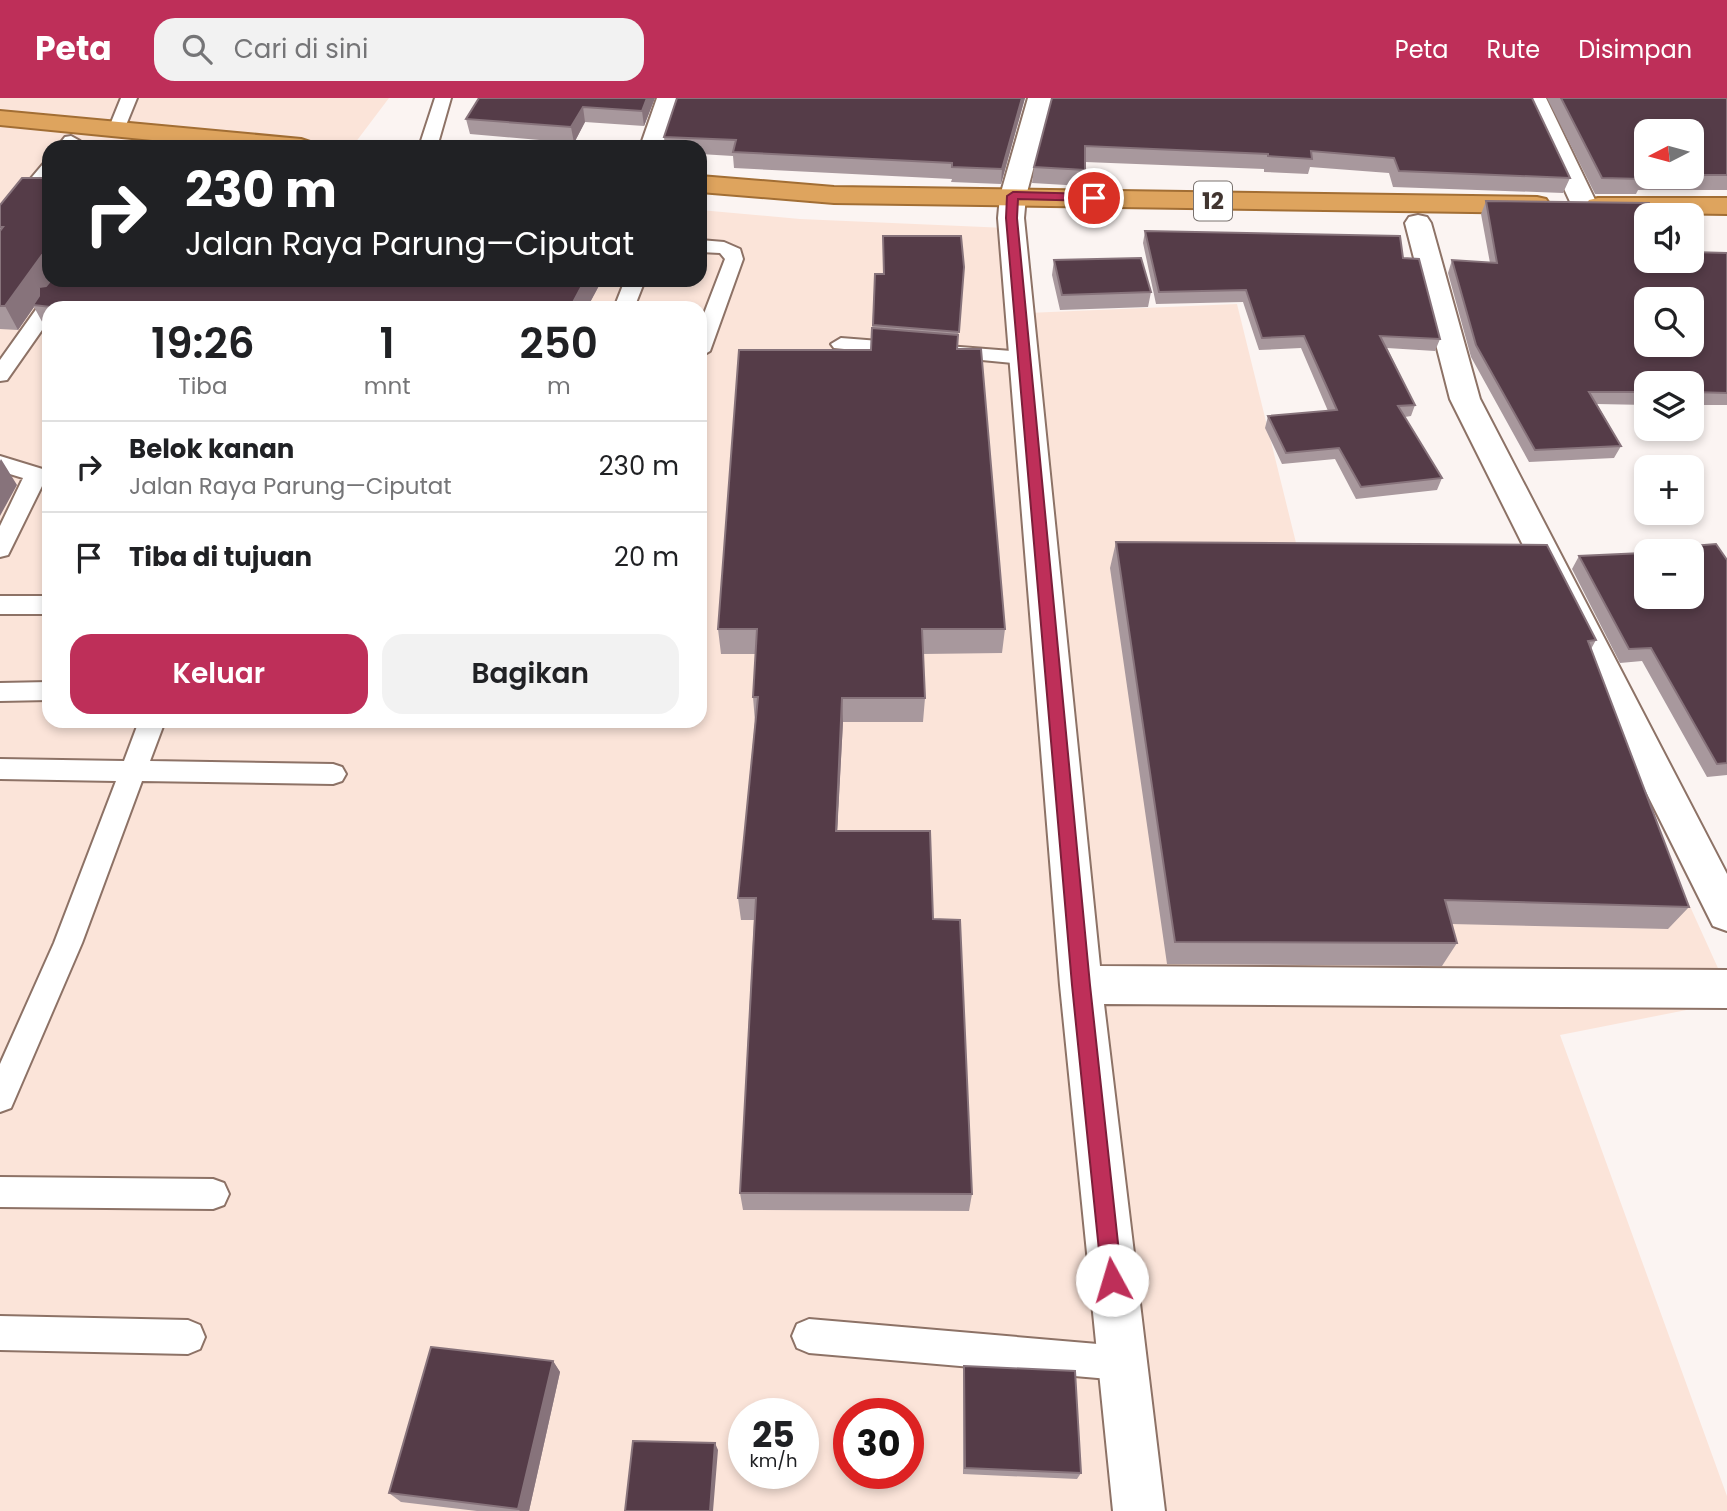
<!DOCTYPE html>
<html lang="id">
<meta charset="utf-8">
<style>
body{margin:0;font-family:Poppins,sans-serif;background:#f2f2f2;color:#202124;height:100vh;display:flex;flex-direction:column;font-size:26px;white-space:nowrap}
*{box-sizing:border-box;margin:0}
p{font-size:23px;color:#757577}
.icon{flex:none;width:38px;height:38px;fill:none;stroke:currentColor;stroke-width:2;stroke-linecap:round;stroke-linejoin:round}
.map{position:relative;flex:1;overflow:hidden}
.details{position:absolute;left:42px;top:203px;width:665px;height:427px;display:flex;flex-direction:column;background:#fff;border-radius:21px;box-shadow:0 4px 10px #0003}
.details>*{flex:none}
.guide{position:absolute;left:42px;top:42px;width:665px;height:147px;border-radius:21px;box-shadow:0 4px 10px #0003;background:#202124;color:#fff;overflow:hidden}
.needle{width:46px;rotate:264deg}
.controls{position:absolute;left:1634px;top:21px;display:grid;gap:14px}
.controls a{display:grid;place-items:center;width:70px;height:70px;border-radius:14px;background:#fff;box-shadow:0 4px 10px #0003;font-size:35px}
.speed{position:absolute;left:728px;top:1300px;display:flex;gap:14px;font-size:35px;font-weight:700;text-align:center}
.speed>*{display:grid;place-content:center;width:91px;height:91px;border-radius:50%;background:#fff;box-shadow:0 4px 10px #0003;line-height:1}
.speed small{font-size:18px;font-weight:400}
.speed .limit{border:10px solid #d22;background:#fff;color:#111}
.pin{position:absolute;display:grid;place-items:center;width:60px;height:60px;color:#fff;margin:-30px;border:4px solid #fff;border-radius:50%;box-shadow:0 2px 7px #0007}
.me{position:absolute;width:77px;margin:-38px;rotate:354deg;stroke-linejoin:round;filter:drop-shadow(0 0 5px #0008)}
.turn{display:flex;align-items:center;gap:24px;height:147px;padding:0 28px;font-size:32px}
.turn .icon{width:91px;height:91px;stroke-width:2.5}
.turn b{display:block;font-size:49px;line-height:60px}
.eta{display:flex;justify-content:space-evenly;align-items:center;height:119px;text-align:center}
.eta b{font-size:42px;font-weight:600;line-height:49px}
.cta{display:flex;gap:14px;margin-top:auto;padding:14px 28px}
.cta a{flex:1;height:80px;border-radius:21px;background:#be2f59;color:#fff;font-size:28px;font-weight:600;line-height:80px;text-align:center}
.cta a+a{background:#f2f2f2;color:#202124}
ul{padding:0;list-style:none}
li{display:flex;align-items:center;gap:21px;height:91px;padding:0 28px;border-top:2px solid #e0e0e0}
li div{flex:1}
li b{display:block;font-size:26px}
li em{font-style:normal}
header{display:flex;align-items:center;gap:42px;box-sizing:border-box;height:98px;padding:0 35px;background:#be2f59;color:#fff}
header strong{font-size:33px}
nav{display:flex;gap:38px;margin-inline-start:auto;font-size:24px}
.search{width:490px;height:63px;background:#f2f2f2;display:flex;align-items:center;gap:18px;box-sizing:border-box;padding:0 24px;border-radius:21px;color:#757577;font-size:26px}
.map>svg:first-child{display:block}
.built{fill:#fbe4d9;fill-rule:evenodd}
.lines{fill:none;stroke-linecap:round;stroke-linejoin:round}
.service-casing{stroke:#8d7266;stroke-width:4}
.minor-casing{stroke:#8d7266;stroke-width:4}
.tertiary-casing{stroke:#8d7266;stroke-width:4}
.trunk-casing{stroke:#a26e34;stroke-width:4}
.service{fill:#fff;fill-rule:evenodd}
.minor{fill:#fff;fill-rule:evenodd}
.tertiary{fill:#fff;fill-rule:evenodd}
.trunk{fill:#dea45e;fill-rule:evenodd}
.wall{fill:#a8989d;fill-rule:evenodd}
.shaded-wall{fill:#87737b}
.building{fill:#553c48;stroke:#87737b;stroke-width:2;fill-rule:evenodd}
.route{fill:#be2f59;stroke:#7c1f3a;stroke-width:2}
.labels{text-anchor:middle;stroke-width:7;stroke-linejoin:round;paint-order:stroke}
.shield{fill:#fff;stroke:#7a726e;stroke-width:2}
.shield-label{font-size:23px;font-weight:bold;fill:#413530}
</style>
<header>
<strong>Peta</strong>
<div class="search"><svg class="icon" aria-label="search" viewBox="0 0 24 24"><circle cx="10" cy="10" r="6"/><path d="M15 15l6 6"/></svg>Cari di sini</div>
<nav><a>Peta</a><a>Rute</a><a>Disimpan</a></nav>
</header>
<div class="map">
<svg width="1727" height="1413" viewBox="0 0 1727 1413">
<rect width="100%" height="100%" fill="#fbf4f2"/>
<path class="built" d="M 0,0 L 389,0 L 352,49 L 49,49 L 49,182 L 700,182 L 700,112 L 800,121 L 1007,130 L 1007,216 L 1237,206 L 1299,457 L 1559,519 L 1727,890 L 1727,904 L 1560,937 L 1727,1398 L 1727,1413 L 0,1413 ZM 49,210 L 700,210 L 700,623 L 49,623 ZM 744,1316 L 803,1316 L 803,1376 L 744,1376 ZM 849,1316 L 908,1316 L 908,1376 L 849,1376 Z"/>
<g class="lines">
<defs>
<path id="service" d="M 121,0 L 137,0 L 124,32 L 116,37 L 108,32 Z
M 435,0 L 451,0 L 437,49 L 419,49 Z
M 71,38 L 80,43 L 75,49 L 57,49 L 65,39 Z
M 49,65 L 49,81 L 6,132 L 0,133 L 0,117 L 43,66 Z
M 700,142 L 724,144 L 740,151 L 743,161 L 710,253 L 700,259 L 700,226 L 725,161 L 720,155 L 700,154 Z
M 57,182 L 77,182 L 57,210 L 49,210 L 49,222 L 7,282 L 0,283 L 0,262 Z
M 625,182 L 645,182 L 634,210 L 614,210 Z
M 841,240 L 905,245 L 915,251 L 905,257 L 834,250 L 831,246 Z
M 947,248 L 1024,254 L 1034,260 L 1024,266 L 940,258 L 937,254 Z
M 0,358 L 49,373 L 49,387 L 43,386 L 11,451 L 8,457 L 0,459 L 0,428 L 23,380 L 0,373 Z
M 0,498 L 49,498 L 49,516 L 0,516 Z
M 49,584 L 49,602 L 0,603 L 0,585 Z
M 139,623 L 165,623 L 150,663 L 333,666 L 342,669 L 346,676 L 342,683 L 333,686 L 142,683 L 82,845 L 11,1010 L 0,1014 L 0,966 L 54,845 L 116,683 L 0,681 L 0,661 L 124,663 Z
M 0,1079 L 213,1081 L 224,1085 L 229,1096 L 224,1107 L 213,1111 L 0,1109 Z
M 0,1218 L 188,1222 L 200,1227 L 205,1239 L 200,1251 L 188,1256 L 0,1252 Z
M 809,1221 L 1121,1248 L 1133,1253 L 1138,1265 L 1133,1277 L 1121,1282 L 809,1255 L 797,1250 L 792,1238 L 797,1226 Z"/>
<path id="minor" d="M 1028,0 L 1052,0 L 1026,98 L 1024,120 L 1100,868 L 1727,872 L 1727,910 L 1104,906 L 1165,1413 L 1113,1413 L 1060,887 L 998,120 L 1000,98 Z
M 1522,0 L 1546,0 L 1598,108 L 1594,114 L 1576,114 L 1572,108 Z
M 1418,117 L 1427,119 L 1431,125 L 1480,301 L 1727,776 L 1727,833 L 1713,828 L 1450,301 L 1405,125 L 1409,119 Z"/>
<path id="tertiary" d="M 657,0 L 681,0 L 666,49 L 640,49 Z"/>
<path id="trunk" d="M 0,13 L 301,41 L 310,44 L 314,49 L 223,49 L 0,27 Z
M 700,78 L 834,89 L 1537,99 L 1546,101 L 1550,107 L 1546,113 L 1537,115 L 834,105 L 700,94 Z
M 1598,100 L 1727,100 L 1727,116 L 1589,114 L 1585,108 L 1589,102 Z"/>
</defs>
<use href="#service" class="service-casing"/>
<use href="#minor" class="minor-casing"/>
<use href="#tertiary" class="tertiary-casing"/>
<use href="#trunk" class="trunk-casing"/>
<use href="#service" class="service"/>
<use href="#minor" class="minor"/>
<use href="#tertiary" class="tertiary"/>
<use href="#trunk" class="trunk"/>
</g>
<path class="wall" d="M 479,0 L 655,0 L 644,28 L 585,24 L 574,45 L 470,36 L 466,21 Z
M 1025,0 L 1001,86 L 951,84 L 952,81 L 734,70 L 733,58 L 700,56 L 700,49 L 665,49 L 664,39 Z
M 1052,0 L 1570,80 L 1563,95 L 1393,89 L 1389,75 L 1310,69 L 1308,76 L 1264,74 L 1264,71 L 1085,64 L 1083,88 L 1032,85 L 1034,69 Z
M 1547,0 L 1727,0 L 1727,92 L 1638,92 L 1636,96 L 1595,96 ZM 1647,33 L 1692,33 L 1692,79 L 1647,79 Z
M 49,80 L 49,182 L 424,182 L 421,188 L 424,188 L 428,182 L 602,182 L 587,210 L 49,210 L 49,231 L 46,231 L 34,209 L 18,232 L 0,231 L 0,107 Z
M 1486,103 L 1647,163 L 1727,155 L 1727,307 L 1692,307 L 1692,285 L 1647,285 L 1647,307 L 1597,306 L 1621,348 L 1614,360 L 1529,364 L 1471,259 L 1448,175 L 1452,162 L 1490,165 L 1481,116 Z
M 1145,133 L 1403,160 L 1440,241 L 1435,253 L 1387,250 L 1415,307 L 1411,318 L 1405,319 L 1442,380 L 1437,392 L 1356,401 L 1335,361 L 1282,366 L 1265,330 L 1268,318 L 1328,313 L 1301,250 L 1259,252 L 1243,204 L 1156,206 L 1143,145 Z
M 1054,162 L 1151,194 L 1148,209 L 1060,212 L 1052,177 Z
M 964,169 L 957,251 L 1005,531 L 1002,555 L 923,556 L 925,600 L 923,624 L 843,624 L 837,733 L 933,821 L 972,1096 L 969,1113 L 743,1112 L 740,1095 L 754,822 L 741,822 L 738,800 L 755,624 L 753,599 L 756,556 L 721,556 L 718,531 L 871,252 L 875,176 Z
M 1116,444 L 1596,542 L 1591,551 L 1689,809 L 1668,831 L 1451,826 L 1457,845 L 1442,868 L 1167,866 L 1110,470 Z
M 1641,452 L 1727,462 L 1727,677 L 1707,679 L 1642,563 L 1620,565 L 1572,471 L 1579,458 L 1639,455 Z
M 553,1263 L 560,1274 L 529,1413 L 477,1413 L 401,1404 L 389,1395 Z
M 964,1268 L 1081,1375 L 1077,1381 L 963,1376 L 963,1276 Z"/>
<path class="shaded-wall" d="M 647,0 L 655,0 L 644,28 L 642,13 Z
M 1022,0 L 1025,0 L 1001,86 L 1002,71 Z
M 583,9 L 585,24 L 574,45 L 571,29 Z
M 42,157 L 49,169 L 49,182 L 54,182 L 33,207 L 34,209 L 18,232 L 5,208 Z
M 404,182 L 424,182 L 408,210 L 400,188 Z
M 585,182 L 602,182 L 587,210 L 570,210 Z
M 1,361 L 17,387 L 0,418 L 0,363 Z
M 842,600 L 843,624 L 836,756 L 836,733 Z
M 553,1263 L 560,1274 L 529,1413 L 520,1413 L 518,1411 Z
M 715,1345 L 718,1352 L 713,1413 L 710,1413 Z"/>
<path class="building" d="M 479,0 L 647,0 L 642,13 L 583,9 L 571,29 L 466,21 Z
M 677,0 L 1022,0 L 1002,71 L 952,69 L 952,65 L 733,54 L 736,42 L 664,39 Z
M 1052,0 L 1532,0 L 1570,80 L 1399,73 L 1394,60 L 1311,53 L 1312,61 L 1268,58 L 1268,56 L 1085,48 L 1085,72 L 1034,69 Z
M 1561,0 L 1727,0 L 1727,77 L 1692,77 L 1692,33 L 1647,33 L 1647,76 L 1642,76 L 1643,81 L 1602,80 Z
M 22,80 L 49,80 L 49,157 L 42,157 L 5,208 L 0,208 L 0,133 L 3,129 L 0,129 L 0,107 Z
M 1486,103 L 1649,105 L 1653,117 L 1647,117 L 1647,163 L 1692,163 L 1692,154 L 1727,155 L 1727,295 L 1692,294 L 1692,285 L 1647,285 L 1647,294 L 1589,294 L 1621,348 L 1535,352 L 1476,247 L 1452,162 L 1497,165 ZM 1647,201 L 1692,201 L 1692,247 L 1647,247 Z
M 1145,133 L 1400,138 L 1403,160 L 1419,161 L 1440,241 L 1380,238 L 1415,307 L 1398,308 L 1442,380 L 1361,389 L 1339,350 L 1286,355 L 1268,318 L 1337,312 L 1304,238 L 1262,240 L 1246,192 L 1159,194 Z
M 883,138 L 961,138 L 964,169 L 959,234 L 873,227 L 875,176 L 884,176 Z
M 1141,160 L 1151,194 L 1062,197 L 1054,162 Z
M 51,182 L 404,182 L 400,188 L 424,188 L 428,182 L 585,182 L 570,210 L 60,210 L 33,207 L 39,198 L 39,189 L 46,188 Z
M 872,230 L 958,237 L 957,251 L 981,251 L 1005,531 L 922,531 L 925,600 L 842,600 L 836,733 L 930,733 L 933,821 L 960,822 L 972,1096 L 740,1095 L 756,800 L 738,800 L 758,599 L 753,599 L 757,531 L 718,531 L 739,252 L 871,252 Z
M 1116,444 L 1547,447 L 1596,542 L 1588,543 L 1689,809 L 1445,802 L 1457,845 L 1175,844 Z
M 1716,446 L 1727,462 L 1727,665 L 1717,666 L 1651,550 L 1629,551 L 1579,458 L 1643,455 L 1641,452 ZM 1647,453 L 1692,453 L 1692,499 L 1647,499 Z
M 431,1249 L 553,1263 L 518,1411 L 389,1395 Z
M 964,1268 L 1075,1273 L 1081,1375 L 965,1370 Z
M 633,1343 L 715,1345 L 710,1413 L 625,1413 Z"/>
<path class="route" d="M 1013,94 L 1094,96 L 1099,100 L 1094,103 L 1018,101 L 1017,120 L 1090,887 L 1122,1182 L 1119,1189 L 1112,1192 L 1105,1189 L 1102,1182 L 1072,887 L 1006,120 L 1007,98 Z"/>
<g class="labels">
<rect class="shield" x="1194" y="83.5" width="38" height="39" rx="5"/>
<g class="shield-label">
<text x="1213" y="111">12</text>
</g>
</g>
</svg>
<div class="controls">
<a><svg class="needle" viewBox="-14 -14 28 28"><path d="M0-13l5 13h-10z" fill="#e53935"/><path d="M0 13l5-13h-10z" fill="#757577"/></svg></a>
<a><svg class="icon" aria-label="sound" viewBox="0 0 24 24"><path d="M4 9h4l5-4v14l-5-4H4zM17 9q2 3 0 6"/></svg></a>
<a><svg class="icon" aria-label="search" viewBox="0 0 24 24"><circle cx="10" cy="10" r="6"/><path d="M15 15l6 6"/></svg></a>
<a><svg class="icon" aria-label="layers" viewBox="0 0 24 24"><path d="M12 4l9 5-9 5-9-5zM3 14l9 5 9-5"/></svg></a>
<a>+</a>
<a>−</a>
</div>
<div class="speed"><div>25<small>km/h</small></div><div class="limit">30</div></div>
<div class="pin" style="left:1094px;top:100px;background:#d93025"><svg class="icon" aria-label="arrive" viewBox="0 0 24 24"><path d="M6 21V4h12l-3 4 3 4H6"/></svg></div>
<svg class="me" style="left:1112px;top:1182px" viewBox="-20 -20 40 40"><circle r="19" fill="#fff"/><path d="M0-13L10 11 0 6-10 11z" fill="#be2f59"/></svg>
<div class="guide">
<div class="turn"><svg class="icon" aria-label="right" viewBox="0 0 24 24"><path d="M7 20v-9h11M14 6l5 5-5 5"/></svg><div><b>230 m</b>Jalan Raya Parung—Ciputat</div></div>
</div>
<section class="details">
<div class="eta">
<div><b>19:26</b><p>Tiba</p></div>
<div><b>1</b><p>mnt</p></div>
<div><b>250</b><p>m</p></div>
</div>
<ul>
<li><svg class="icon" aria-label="right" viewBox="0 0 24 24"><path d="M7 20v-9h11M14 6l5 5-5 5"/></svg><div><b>Belok kanan</b><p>Jalan Raya Parung—Ciputat</p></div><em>230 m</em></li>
<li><svg class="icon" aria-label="arrive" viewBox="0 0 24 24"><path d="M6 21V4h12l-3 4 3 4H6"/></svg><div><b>Tiba di tujuan</b></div><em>20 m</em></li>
</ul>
<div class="cta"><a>Keluar</a><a>Bagikan</a></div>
</section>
</div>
